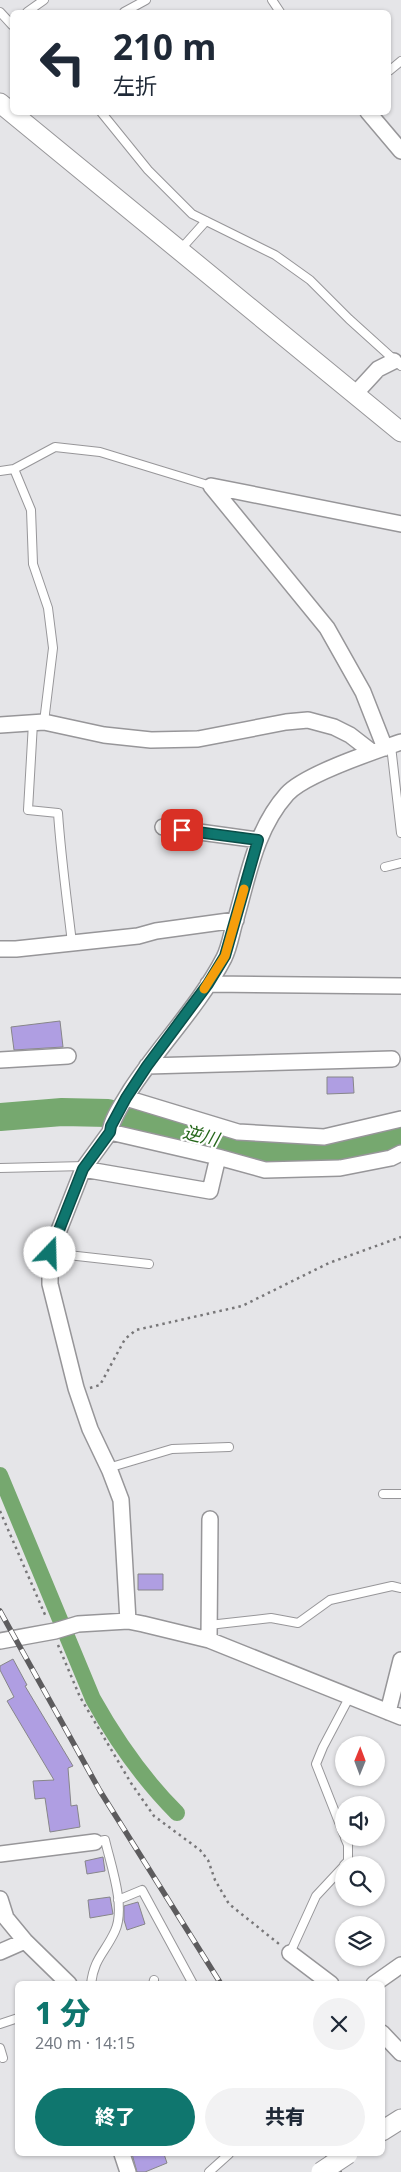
<!DOCTYPE html>
<html lang="ja">
<meta charset="utf-8">
<style>
body{margin:0;font-family:"Noto Sans","Noto Sans JP",sans-serif;background:#f2f2f3;color:#1f2937;height:100vh;display:flex;flex-direction:column;font-size:19px;white-space:nowrap}
*{box-sizing:border-box;margin:0}
p{font-size:16px;color:#747a83}
.icon{flex:none;width:28px;height:28px;fill:none;stroke:currentColor;stroke-width:2;stroke-linecap:round;stroke-linejoin:round}
.map{position:relative;flex:1;overflow:hidden}
.drawer{position:absolute;left:15px;top:1981px;width:370px;height:175px;display:flex;flex-direction:column;background:#fff;border-radius:8px;box-shadow:0 1px 4px #0004}
.drawer>*{flex:none}
.banner{position:absolute;left:10px;top:10px;width:381px;height:105px;border-radius:8px;box-shadow:0 1px 4px #0004;background:#fff;color:#1f2937;overflow:hidden}
.needle{width:32px;rotate:1deg}
.tools{position:absolute;left:335px;top:1736px;display:grid;gap:10px}
.tools a{display:grid;place-items:center;width:50px;height:50px;border-radius:50%;background:#fff;box-shadow:0 1px 4px #0004;font-size:25px}
.pin{position:absolute;display:grid;place-items:center;width:42px;height:42px;color:#fff;margin:-21px;border-radius:10px;box-shadow:0 2px 8px #0006}
.me{position:absolute;width:55px;margin:-28px;rotate:21deg;stroke-linejoin:round;filter:drop-shadow(0 0 4px #0008)}
.turn{display:flex;align-items:center;gap:18px;height:105px;padding:0 20px;font-size:22px}
.turn .icon{width:65px;height:65px;stroke-width:2.5}
.turn b{display:block;font-size:35px;line-height:42px}
.round{display:grid;place-items:center;flex:none;width:52px;height:52px;border-radius:26px;background:#f2f2f3}
.overview{display:flex;align-items:center;justify-content:space-between;height:85px;padding:0 20px}
h1{font-size:30px;font-weight:800;line-height:38px;color:#0f766e}
.primary-button{display:flex;gap:10px;margin-top:auto;padding:10px 20px}
.primary-button a{flex:1;height:58px;border-radius:30px;background:#0f766e;color:#fff;font-size:20px;font-weight:800;line-height:58px;text-align:center}
.primary-button a+a{background:#f2f2f3;color:#1f2937}
.map>svg:first-child{display:block}
.lines{fill:none;stroke-linecap:round;stroke-linejoin:round}
.canal{stroke:#76a86f;stroke-width:16}
.river{stroke:#76a86f;stroke-width:28}
.building{fill:#af9ee2;stroke:#878689}
.service-casing{stroke:#979699;stroke-width:10}
.minor-casing{stroke:#979699;stroke-width:18}
.tertiary-casing{stroke:#979699;stroke-width:21}
.path{stroke:#787779;stroke-width:2.5;stroke-dasharray:2.5 4;stroke-linecap:butt}
.service{stroke:#fff;stroke-width:8}
.minor{stroke:#fff;stroke-width:15}
.tertiary{stroke:#fff;stroke-width:19}
.rail-casing{stroke:#5d5c5e;stroke-width:5.5}
.rail{stroke:#fff;stroke-width:4;stroke-dasharray:11;stroke-linecap:butt}
.tertiary-bridge-casing{stroke:#979699;stroke-width:21;stroke-linecap:butt}
.tertiary-bridge{stroke:#fff;stroke-width:19}
.route-casing{stroke:#0a4d48;stroke-width:12}
.route{stroke:#0f766e;stroke-width:9}
.slow{stroke:#f59e0b;stroke-width:9}
.labels{text-anchor:middle;stroke-width:4.5;stroke-linejoin:round;paint-order:stroke}
.water-label{font-size:18px;font-style:italic;fill:#25671a;stroke:#fff}
</style>
<div class="map">
<svg width="401" height="2172" viewBox="0 0 401 2172">
<rect width="100%" height="100%" fill="#e5e5e8"/>
<g class="lines">
<path class="canal" d="M 0,1475 L 93,1699 C 117,1742 143,1779 177,1813"/>
<path class="river" d="M 0,1117 L 62,1112 L 108,1113 L 265,1152 L 337,1152 L 401,1136"/>
</g>
<path class="building" d="M 60,1021 L 63,1047 L 14,1050 L 11,1027 Z
M 327,1077 L 353,1077 L 354,1093 L 327,1094 Z
M 138,1574 L 163,1574 L 163,1590 L 138,1590 Z
M 13,1659 L 27,1685 L 25,1686 L 73,1766 L 68,1768 L 71,1806 L 77,1805 L 80,1827 L 50,1832 L 45,1798 L 35,1799 L 33,1781 L 54,1780 L 7,1701 L 14,1697 L 0,1670 L 0,1666 Z
M 103,1857 L 105,1871 L 87,1874 L 85,1861 Z
M 110,1897 L 113,1914 L 90,1918 L 88,1900 Z
M 138,1902 L 145,1924 L 127,1930 L 124,1920 L 124,1906 Z
M 132,2154 L 164,2154 L 167,2163 L 145,2172 L 137,2172 Z"/>
<g class="lines">
<defs>
<path id="service" d="M 272,0 L 280,12
M 0,12 L 12,25
M 27,12 L 44,0
M 124,12 L 146,0
M 389,71 L 401,61
M 101,112 L 148,170 L 192,214 L 275,255 L 310,280 L 349,319 L 401,366
M 180,250 L 206,221
M 14,469 L 31,510 L 33,564 L 48,608 L 53,648 L 44,722
M 0,471 L 14,469 L 55,447 L 100,452 L 211,486
M 33,723 L 28,810 L 58,813 C 61,857 67,900 72,943
M 391,746 L 401,833
M 385,867 L 401,863
M 0,1168 L 85,1166
M 50,1253 L 149,1264
M 108,1468 L 172,1449 L 229,1447
M 383,1494 L 401,1494
M 209,1625 L 271,1618 L 298,1623 L 330,1600 L 392,1586 L 401,1588
M 344,1835 L 316,1764 L 323,1747 L 350,1696
M 344,1865 L 348,1861 L 348,1845 L 345,1838
M 118,1900 L 142,1890 L 193,1984
M 290,1953 L 316,1896 L 344,1866
M 91,1984 C 94,1958 105,1953 115,1931 C 126,1907 111,1866 105,1840 L 95,1842
M 153,1984 L 154,1980
M 0,2024 L 18,2018
M 0,2048 L 3,2058
M 209,2172 L 229,2154"/>
<path id="minor" d="M 368,112 L 401,151
M 355,394 L 378,369 L 394,361
M 0,725 L 44,722 L 104,735 L 151,740 L 198,739 L 286,722 L 308,720 L 334,727 L 350,735 L 372,752
M 385,748 L 363,692 L 327,628 L 211,486 L 401,524
M 163,827 L 258,840
M 0,949 L 16,949 L 138,936 L 156,931 L 236,920
M 208,984 L 401,986
M 0,1060 L 68,1056
M 147,1066 L 392,1059
M 126,1098 L 238,1132 L 324,1137 L 401,1119
M 110,1132 L 218,1157 L 265,1170 L 340,1168 L 391,1158 L 401,1153
M 83,1169 L 210,1191 L 218,1157
M 128,1621 L 121,1500 L 110,1471 L 90,1429 L 76,1388 L 50,1284 L 50,1253 L 83,1169 L 110,1132 C 112,1118 123,1103 130,1091 C 159,1046 199,1006 224,958 C 229,948 231,936 234,925 C 248,879 254,831 287,794 C 305,774 375,751 401,742
M 209,1640 L 210,1519
M 0,1641 L 55,1631 L 78,1624 L 128,1621 L 143,1624 L 209,1640 L 401,1717
M 388,1712 L 401,1660
M 0,1854 L 95,1842
M 0,1899 L 6,1918 L 25,1941 L 69,1984
M 0,1952 L 25,1941
M 290,1953 L 331,1984
M 374,1984 L 401,1965
M 382,2033 L 401,2053
M 122,2154 L 128,2172"/>
<path id="tertiary" d="M 0,103 L 401,432
M 382,2131 L 401,2119"/>
</defs>
<use href="#service" class="service-casing"/>
<use href="#minor" class="minor-casing"/>
<use href="#tertiary" class="tertiary-casing"/>
<path class="path" d="M 90,1388 L 100,1385 L 125,1339 L 136,1330 L 242,1306 L 329,1263 L 401,1237
M 0,1511 L 46,1617
M 58,1645 L 80,1697 L 131,1783 L 154,1816 L 200,1850 L 208,1860 L 215,1880 L 229,1904 L 279,1944"/>
<use href="#service" class="service"/>
<use href="#minor" class="minor"/>
<use href="#tertiary" class="tertiary"/>
<defs>
<path id="rail" d="M 0,1611 L 100,1791 L 221,1984
M 327,2154 L 339,2172"/>
</defs>
<use href="#rail" class="rail-casing"/>
<use href="#rail" class="rail"/>
<defs>
<path id="tertiary-bridge" d="M 321,2172 L 348,2154"/>
</defs>
<use href="#tertiary-bridge" class="tertiary-bridge-casing"/>
<use href="#tertiary-bridge" class="tertiary-bridge"/>
</g>
<g class="lines">
<defs>
<path id="route" d="M 50,1253 L 83,1169 L 110,1132 L 111,1126 L 126,1098 L 147,1066 L 208,984 L 225,956 L 258,840 L 182,830"/>
</defs>
<use href="#route" class="route-casing"/>
<use href="#route" class="route"/>
<path class="slow" d="M 204,989 L 225,956 L 244,889"/>
</g>
<g class="labels">
<g class="water-label">
<text transform="translate(201 1136) rotate(14)" y="6">逆川</text>
</g>
</g>
</svg>
<div class="tools">
<a><svg class="needle" viewBox="-14 -14 28 28"><path d="M0-13l5 13h-10z" fill="#e53935"/><path d="M0 13l5-13h-10z" fill="#747a83"/></svg></a>
<a><svg class="icon" aria-label="sound" viewBox="0 0 24 24"><path d="M4 9h4l5-4v14l-5-4H4zM17 9q2 3 0 6"/></svg></a>
<a><svg class="icon" aria-label="search" viewBox="0 0 24 24"><circle cx="10" cy="10" r="6"/><path d="M15 15l6 6"/></svg></a>
<a><svg class="icon" aria-label="layers" viewBox="0 0 24 24"><path d="M12 4l9 5-9 5-9-5zM3 14l9 5 9-5"/></svg></a>
</div>
<div class="pin" style="left:182px;top:830px;background:#d93025"><svg class="icon" aria-label="arrive" viewBox="0 0 24 24"><path d="M6 21V4h12l-3 4 3 4H6"/></svg></div>
<svg class="me" style="left:50px;top:1253px" viewBox="-20 -20 40 40"><circle r="19" fill="#fff"/><path d="M0-13L10 11 0 6-10 11z" fill="#0f766e"/></svg>
<div class="banner">
<div class="turn"><svg class="icon" aria-label="left" viewBox="0 0 24 24"><path d="M17 20v-9H6M10 6l-5 5 5 5"/></svg><div><b>210 m</b>左折</div></div>
</div>
<section class="drawer">
<div class="overview"><div><h1>1 分</h1><p>240 m · 14:15</p></div><a class="round"><svg class="icon" aria-label="close" viewBox="0 0 24 24"><path d="M6 6l12 12M18 6L6 18"/></svg></a></div>
<div class="primary-button"><a>終了</a><a>共有</a></div>
</section>
</div>
